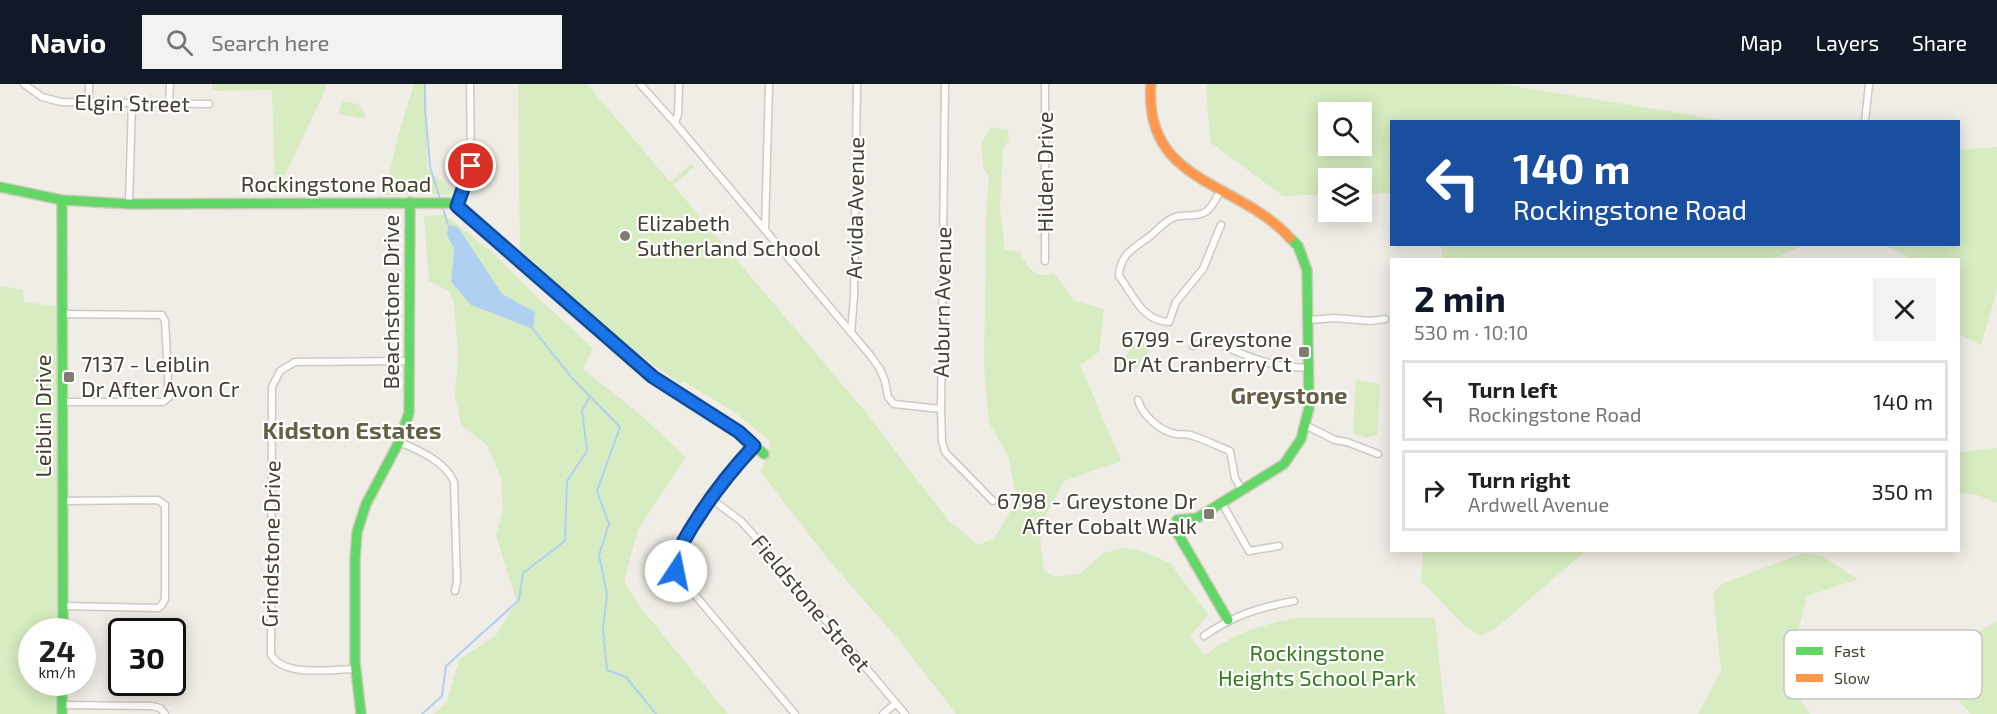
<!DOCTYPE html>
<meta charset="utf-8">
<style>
body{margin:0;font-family:"Exo 2",sans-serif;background:#f2f2f2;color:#202124;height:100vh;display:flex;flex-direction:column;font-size:22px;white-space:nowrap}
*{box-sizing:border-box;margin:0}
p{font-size:20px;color:#757577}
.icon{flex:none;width:33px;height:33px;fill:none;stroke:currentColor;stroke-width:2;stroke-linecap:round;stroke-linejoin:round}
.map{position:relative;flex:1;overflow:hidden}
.side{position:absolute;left:1390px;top:174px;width:570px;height:294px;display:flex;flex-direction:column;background:#fff;border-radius:0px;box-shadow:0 3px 15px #0003}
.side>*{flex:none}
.hud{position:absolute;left:1390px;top:36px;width:570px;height:126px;border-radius:0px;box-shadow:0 3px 15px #0003;background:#1a4fa0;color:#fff;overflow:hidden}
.controls{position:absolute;left:1318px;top:18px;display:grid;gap:12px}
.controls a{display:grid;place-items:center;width:54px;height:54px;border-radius:0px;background:#fff;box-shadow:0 3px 15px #0003;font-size:30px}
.speed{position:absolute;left:18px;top:534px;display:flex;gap:12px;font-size:30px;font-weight:700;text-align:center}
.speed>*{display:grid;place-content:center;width:78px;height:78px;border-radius:50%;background:#fff;box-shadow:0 3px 15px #0003;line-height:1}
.speed small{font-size:15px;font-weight:400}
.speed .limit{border:3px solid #111;border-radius:9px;background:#fff;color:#111}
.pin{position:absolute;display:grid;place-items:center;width:51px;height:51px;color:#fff;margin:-26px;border:3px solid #fff;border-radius:50%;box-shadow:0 2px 6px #0007}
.me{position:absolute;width:66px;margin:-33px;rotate:11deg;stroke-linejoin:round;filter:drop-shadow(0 0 4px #0008)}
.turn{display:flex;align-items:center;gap:21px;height:126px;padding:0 24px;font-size:27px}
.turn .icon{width:78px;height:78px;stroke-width:2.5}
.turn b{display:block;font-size:42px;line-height:51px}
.round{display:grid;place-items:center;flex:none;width:63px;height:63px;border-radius:0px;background:#f2f2f2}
.headline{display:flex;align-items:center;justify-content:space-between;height:102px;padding:0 24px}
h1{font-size:36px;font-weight:700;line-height:45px;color:#111827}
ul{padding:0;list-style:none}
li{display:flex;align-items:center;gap:18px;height:81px;margin:0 12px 9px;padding:0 12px;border:3px solid #e0e0e0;border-radius:0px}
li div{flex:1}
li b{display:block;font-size:22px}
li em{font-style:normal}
header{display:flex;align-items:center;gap:36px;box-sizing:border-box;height:84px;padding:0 30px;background:#111827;color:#fff}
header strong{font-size:28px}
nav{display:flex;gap:33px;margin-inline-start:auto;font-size:21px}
.search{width:420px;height:54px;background:#f2f2f2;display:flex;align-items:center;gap:15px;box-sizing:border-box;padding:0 21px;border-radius:0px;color:#757577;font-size:22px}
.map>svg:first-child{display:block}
.green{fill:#d7ecc1;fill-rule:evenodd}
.water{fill:#b0d0f2}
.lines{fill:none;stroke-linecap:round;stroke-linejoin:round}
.stream{stroke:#b0d0f2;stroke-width:2}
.street-casing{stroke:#cccac3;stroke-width:9}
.fast-casing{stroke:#cfccbb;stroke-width:12}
.slow-casing{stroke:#cfccbb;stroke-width:12}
.street{stroke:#fdfcfb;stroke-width:6}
.fast{stroke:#63d668;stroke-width:9}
.slow{stroke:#ff974d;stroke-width:9}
.route-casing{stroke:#114b97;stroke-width:15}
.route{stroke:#1a73e8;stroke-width:10}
.poi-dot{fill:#807c70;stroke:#fff;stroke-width:2}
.labels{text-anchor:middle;stroke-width:4.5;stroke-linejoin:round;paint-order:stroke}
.street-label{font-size:22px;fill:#443f31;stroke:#fff}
.poi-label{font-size:22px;fill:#443f31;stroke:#fff;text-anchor:start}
.park-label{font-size:22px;fill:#377b1f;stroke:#fff}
.neighbourhood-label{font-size:24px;font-weight:bold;fill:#685f47;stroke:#fff}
.key{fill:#fff;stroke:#c7c5c1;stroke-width:1.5}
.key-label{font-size:16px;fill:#443f31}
</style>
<header>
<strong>Navio</strong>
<div class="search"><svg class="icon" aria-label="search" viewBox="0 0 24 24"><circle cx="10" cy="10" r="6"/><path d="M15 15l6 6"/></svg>Search here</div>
<nav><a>Map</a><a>Layers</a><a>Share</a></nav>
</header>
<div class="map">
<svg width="1997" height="630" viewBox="0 0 1997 630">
<rect width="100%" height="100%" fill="#efede5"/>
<path class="green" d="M 212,0 L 328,0 L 275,112 L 272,6 L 212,7 Z
M 414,0 L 426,0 L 427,85 L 452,107 L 450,110 L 384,111 L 399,49 Z
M 518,0 L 587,0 L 670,98 L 691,80 L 694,83 L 673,101 L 864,326 L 948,436 L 978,461 L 994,455 L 1017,416 L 1008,372 L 989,338 L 984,284 L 986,132 L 989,93 L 984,85 L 981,60 L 991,43 L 1008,46 L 1009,56 L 1003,64 L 1000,125 L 1005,166 L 1020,168 C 1026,182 1035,197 1054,189 L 1074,217 L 1104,225 L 1099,268 L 1080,281 L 1121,377 L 1064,397 L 1043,437 L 1040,458 L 1044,486 L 1054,493 L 1080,490 L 1103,469 L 1123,464 L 1141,467 L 1170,479 L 1208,530 L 1190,553 L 1205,571 C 1233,549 1266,538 1301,534 L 1435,534 L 1445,630 L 956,630 L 903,561 L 827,474 L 761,388 L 771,358 L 733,327 L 683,297 L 680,300 L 630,264 L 536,183 L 537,181 L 520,166 Z
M 1206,0 L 1501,0 L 1728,37 L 1392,38 L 1392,109 L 1362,110 L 1362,94 L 1329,94 L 1329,110 L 1283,112 L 1210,58 ZM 1329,28 L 1362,28 L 1362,62 L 1329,62 Z
M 342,17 L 358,20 L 365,29 L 364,35 L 339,30 Z
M 1997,63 L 1997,206 L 1981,261 L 1959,250 L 1959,176 L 1908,175 L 1907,172 L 1883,161 L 1959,160 L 1959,66 Z
M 445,131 L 493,169 L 536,212 L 593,264 L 583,285 L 642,332 L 686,373 L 638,445 L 624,497 L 640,523 L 728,630 L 434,630 L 447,618 L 459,576 L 496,551 L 517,518 L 496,452 L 503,426 L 501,394 L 487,361 L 461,341 L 455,310 L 458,271 L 454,219 L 449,207 L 429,197 L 424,132 ZM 458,143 L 502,210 L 535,228 L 451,198 L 454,164 Z
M 1441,161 L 1441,160 L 1802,161 L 1800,163 L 1770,176 L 1443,176 Z
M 0,202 L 23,206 L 24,218 L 62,223 L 63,547 L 32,548 L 32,598 L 62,599 L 62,630 L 0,630 Z
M 1138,256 L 1150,265 L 1131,291 L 1118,281 Z
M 1356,296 L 1380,300 L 1377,351 L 1366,354 L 1353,349 Z
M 1997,364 L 1997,419 L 1975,410 L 1959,409 L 1959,368 Z
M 1423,467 L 1423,466 L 1586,467 L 1496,544 L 1480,552 L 1464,541 L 1421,497 Z
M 1804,469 L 1822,472 L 1858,495 L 1807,512 L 1789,583 L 1795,608 L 1810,630 L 1698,630 L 1721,587 L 1713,509 L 1723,499 Z
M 1997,537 L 1997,630 L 1971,630 L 1950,607 L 1935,606 L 1918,617 L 1923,585 L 1935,574 Z"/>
<path class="water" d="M 448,141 L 458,143 L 502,210 L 535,228 L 533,245 L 471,221 L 451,198 L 454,164 L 447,152 Z"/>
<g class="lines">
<path class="stream" d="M 425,0 L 425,25 L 430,83 L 440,115
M 442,121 L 448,141
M 533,245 L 572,294 L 620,343 L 597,407 L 609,440 L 599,471 L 607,510 L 603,546 L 607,586 L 626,593 L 656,630
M 422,630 L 442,612 L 446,582 L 519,516 L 523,489 L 565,457 L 567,397 L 587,367 L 582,327 L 590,312"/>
<defs>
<path id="street" d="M 24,0 L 42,13 L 61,18 L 209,20
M 640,0 L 675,39 L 870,271 L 880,285 L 885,297 L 888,313 L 894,320 L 941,325
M 945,0 L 941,325 L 942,357 L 945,368 L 993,417
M 89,18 L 89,0
M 169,20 L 170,0
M 1865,38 L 1869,0
M 675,39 L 678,30 L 679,0
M 1220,108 C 1216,114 1213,122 1207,127 C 1198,134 1185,130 1175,133 C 1164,137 1158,146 1149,153 C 1134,164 1120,170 1119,192 C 1134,212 1142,237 1169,238 L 1176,218 L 1203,185 L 1221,141
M 129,120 L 132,19
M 457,122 L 471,82 L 470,0
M 765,146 L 769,0
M 1045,177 L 1045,0
M 62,230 L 162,231 L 165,237 L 169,313 L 163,318 L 64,318
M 1310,236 L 1334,234 L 1371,237 L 1385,235
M 851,248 L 854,213 L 857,0
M 1193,262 L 1211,256 C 1250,273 1265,283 1310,284
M 1138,316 C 1142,331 1160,347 1176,350 C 1181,350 1185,350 1190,351 C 1204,355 1217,362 1230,367 L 1235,394 L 1242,406
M 1305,341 L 1335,356 L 1347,358 L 1378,370
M 399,358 C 419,366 446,378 454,398 L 457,497 L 455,507
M 754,362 C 724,394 699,428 678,467 C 674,476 674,484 680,493 L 795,630
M 710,414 L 741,437 L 758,456 L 905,630
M 63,417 L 158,416 L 165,421 L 165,515 L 162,521 L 158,524 L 63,522
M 1222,419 L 1249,467 L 1279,462
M 1204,552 C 1232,532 1260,523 1294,517
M 355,585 C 333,585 282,594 271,570 L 272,303 L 280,287 L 295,278 L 410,277
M 62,621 L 152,622 L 160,624 L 165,630
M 883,630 L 896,619"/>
<path id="fast" d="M 0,103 L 62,116 L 129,120 L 449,119 L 457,122 L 653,293 L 739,348 L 764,370
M 62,116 L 63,548
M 1228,536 L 1178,450 L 1177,436 L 1197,434 L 1284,380 L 1301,355 L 1309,324 L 1307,186 L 1298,162 L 1290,154
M 62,598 L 62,630
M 361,630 L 355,578 L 355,477 L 357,448 L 366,420 L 399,358 L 409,329 L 410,118"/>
<path id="slow" d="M 1151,0 C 1143,100 1239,97 1290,154"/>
</defs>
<use href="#street" class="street-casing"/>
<use href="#fast" class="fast-casing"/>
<use href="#slow" class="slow-casing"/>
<use href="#street" class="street"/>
<use href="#fast" class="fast"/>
<use href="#slow" class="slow"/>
</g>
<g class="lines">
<defs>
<path id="route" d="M 471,82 L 457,122 L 653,293 L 739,348 L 754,362 C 724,394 699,428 678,467 L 675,476 L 676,487"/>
</defs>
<use href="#route" class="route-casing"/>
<use href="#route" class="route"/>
</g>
<g class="poi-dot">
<circle cx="625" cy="152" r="6"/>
<rect x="1298" y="262" width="12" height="12" rx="3"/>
<rect x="63" y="287" width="12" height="12" rx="3"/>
<rect x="1203" y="424" width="12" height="12" rx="3"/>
</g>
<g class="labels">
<g class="street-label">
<text transform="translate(132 19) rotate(1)" y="8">Elgin Street</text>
<text transform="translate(1045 88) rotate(-90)" y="8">Hilden Drive</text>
<text x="336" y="108">Rockingstone Road</text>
<text transform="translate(855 124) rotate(-89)" y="8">Arvida Avenue</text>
<text transform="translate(391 218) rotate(-90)" y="8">Beachstone Drive</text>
<text transform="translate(942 218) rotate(-89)" y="8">Auburn Avenue</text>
<text transform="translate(43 332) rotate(-90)" y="8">Leiblin Drive</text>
<text transform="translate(271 460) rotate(-89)" y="8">Grindstone Drive</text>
<text transform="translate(811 519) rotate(50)" y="8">Fieldstone Street</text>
</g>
<g class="poi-label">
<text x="637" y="147">Elizabeth<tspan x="637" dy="25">Sutherland School</tspan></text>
<text x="1292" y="263" text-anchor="end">6799 - Greystone<tspan x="1292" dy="25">Dr At Cranberry Ct</tspan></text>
<text x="81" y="288">7137 - Leiblin<tspan x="81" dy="25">Dr After Avon Cr</tspan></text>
<text x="1197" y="425" text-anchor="end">6798 - Greystone Dr<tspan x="1197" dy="25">After Cobalt Walk</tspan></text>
</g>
<g class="park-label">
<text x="1317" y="577">Rockingstone<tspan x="1317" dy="25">Heights School Park</tspan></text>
</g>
<g class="neighbourhood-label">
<text x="1289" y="320">Greystone</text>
<text x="352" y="355">Kidston Estates</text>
</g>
</g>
<rect x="1784" y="546" width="198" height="69" rx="9" class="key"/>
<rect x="1796" y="563" width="27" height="8" fill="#63d668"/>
<rect x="1796" y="590" width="27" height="8" fill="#ff974d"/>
<g class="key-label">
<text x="1834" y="573">Fast</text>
<text x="1834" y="600">Slow</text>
</g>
</svg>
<div class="controls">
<a><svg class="icon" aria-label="search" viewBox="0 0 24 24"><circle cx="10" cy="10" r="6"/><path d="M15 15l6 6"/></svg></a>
<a><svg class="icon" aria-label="layers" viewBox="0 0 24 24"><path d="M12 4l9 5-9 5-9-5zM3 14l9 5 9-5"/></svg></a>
</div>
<div class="speed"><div>24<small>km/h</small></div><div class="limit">30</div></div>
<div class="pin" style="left:471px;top:82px;background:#d93025"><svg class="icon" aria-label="arrive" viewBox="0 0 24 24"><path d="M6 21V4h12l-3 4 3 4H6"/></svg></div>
<svg class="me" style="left:676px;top:487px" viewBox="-20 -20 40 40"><circle r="19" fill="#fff"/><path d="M0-13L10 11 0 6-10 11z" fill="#1a73e8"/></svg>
<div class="hud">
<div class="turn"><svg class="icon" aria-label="left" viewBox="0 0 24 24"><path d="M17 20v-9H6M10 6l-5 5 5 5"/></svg><div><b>140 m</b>Rockingstone Road</div></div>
</div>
<section class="side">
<div class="headline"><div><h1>2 min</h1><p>530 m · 10:10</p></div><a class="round"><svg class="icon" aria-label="close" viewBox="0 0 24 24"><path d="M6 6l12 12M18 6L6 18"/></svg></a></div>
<ul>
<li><svg class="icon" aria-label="left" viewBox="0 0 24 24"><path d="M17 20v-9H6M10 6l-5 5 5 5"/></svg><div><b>Turn left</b><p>Rockingstone Road</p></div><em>140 m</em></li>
<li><svg class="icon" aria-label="right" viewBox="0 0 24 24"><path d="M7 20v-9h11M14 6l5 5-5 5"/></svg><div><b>Turn right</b><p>Ardwell Avenue</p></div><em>350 m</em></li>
</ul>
</section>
</div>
